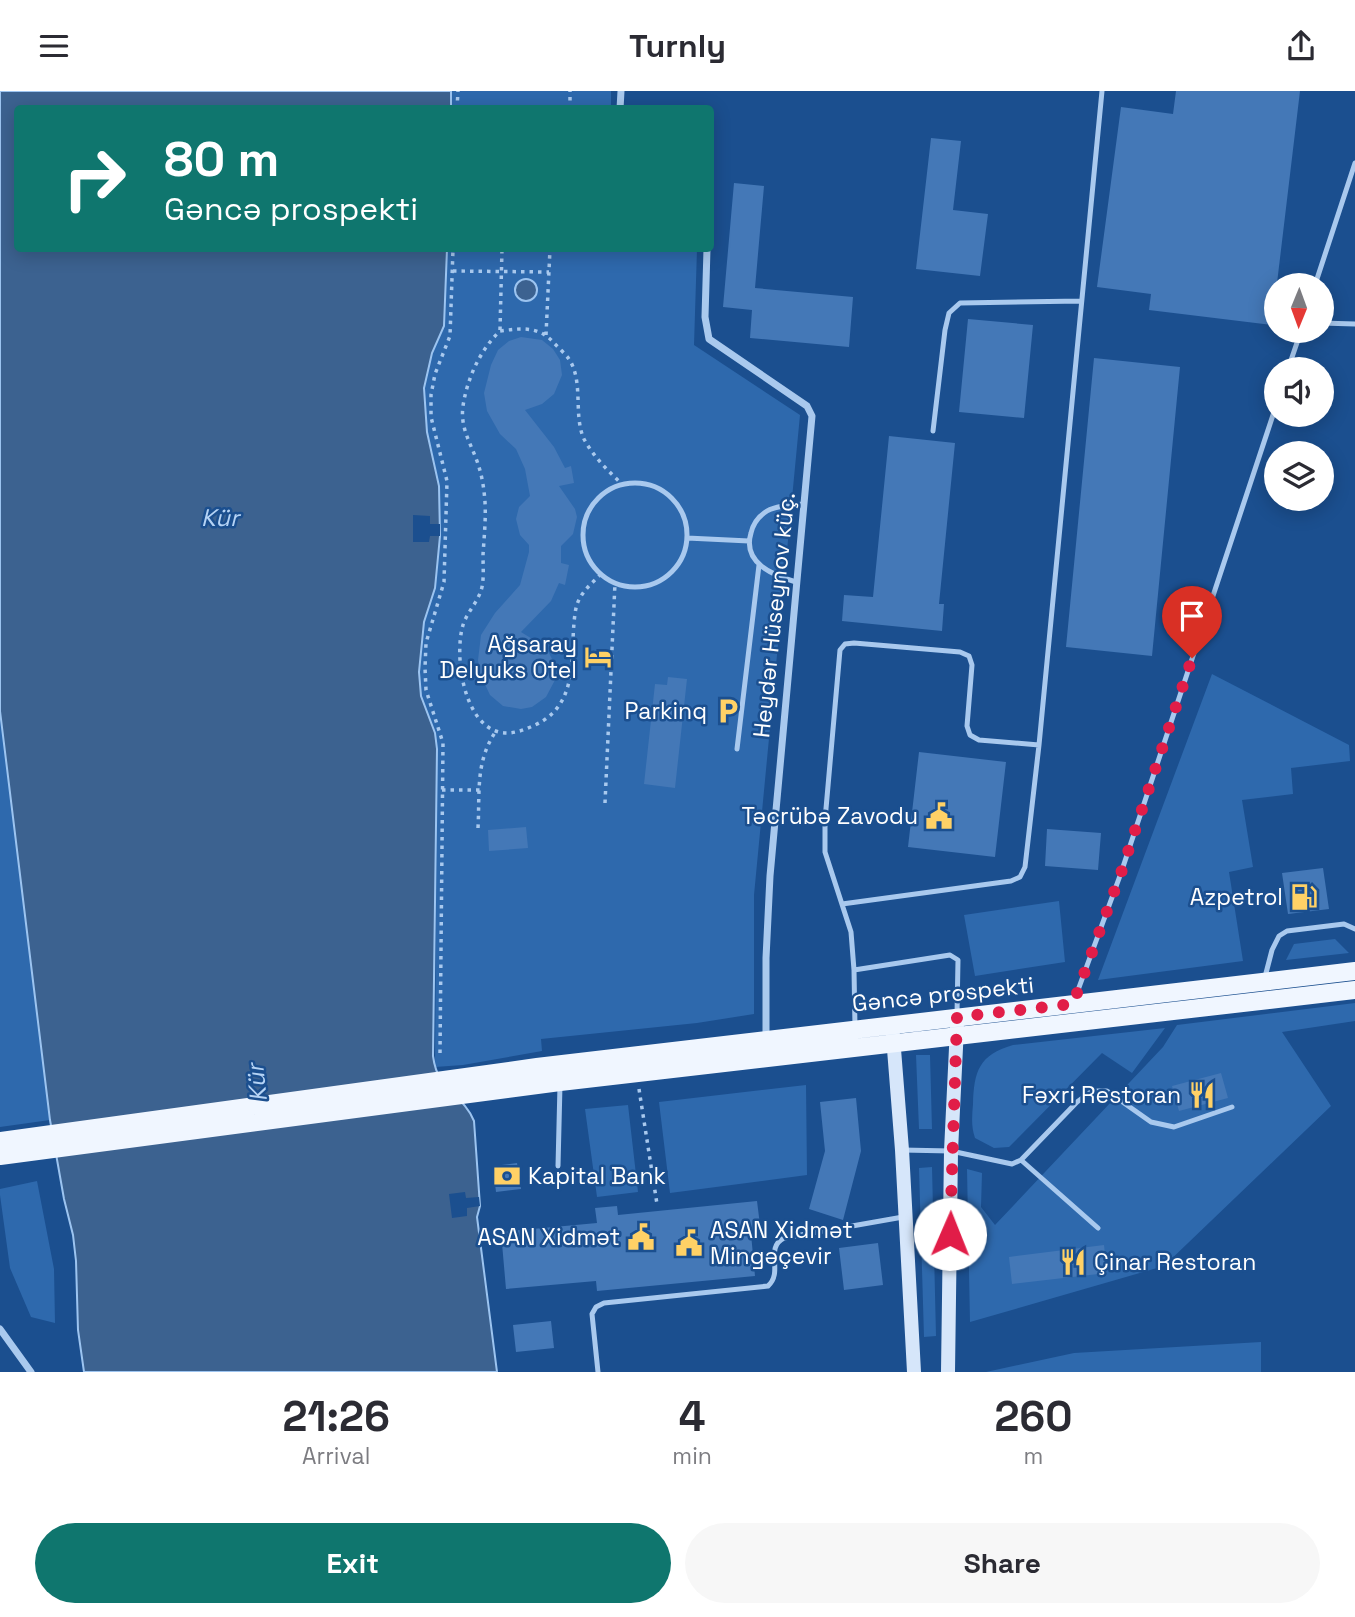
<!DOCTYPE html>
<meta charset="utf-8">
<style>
body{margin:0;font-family:"Space Grotesk",sans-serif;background:#f7f7f7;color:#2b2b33;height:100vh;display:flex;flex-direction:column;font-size:26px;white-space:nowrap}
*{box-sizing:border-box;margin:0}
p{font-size:23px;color:#7c7c81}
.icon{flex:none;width:38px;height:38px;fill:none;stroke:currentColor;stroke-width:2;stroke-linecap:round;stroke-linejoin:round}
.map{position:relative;height:1281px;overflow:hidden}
.panel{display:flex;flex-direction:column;background:#fff;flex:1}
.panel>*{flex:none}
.hud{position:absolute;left:14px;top:14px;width:700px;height:147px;border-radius:7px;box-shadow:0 4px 18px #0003;background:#0f766e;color:#fff;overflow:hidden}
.needle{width:46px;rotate:181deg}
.controls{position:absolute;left:1264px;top:182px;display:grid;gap:14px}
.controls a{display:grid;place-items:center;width:70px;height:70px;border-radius:50%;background:#fff;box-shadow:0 4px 18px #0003;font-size:35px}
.pin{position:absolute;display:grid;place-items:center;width:60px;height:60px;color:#fff;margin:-72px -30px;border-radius:50% 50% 50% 0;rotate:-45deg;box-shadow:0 0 7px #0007}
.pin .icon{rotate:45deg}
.me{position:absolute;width:77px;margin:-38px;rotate:1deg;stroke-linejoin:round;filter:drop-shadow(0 0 5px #0008)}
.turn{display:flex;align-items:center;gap:24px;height:147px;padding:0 35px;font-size:32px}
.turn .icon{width:91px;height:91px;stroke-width:2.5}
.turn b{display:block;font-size:49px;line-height:60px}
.eta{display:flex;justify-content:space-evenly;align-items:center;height:119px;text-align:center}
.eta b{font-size:42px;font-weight:600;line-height:49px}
.action{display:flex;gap:14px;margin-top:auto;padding:14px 35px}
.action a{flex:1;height:80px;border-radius:42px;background:#0f766e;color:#fff;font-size:28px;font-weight:600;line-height:80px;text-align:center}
.action a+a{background:#f7f7f7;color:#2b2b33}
header{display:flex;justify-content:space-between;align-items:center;height:91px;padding:0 35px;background:#fff;font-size:32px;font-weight:600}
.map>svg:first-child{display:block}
.green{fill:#2e69ad}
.water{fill:#3c6290;stroke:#9cc4f0;stroke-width:2}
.pier{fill:#1b4f8f}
.building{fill:#4478b7}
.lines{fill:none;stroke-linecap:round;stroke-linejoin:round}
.path{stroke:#a9c9ee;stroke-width:3.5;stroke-dasharray:3.5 5;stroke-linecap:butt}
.service{stroke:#a9c9ee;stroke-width:5}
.minor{stroke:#a9c9ee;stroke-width:7}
.secondary{stroke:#d6e6fa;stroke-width:14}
.primary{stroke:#f0f6ff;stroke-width:18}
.route{stroke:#e11d48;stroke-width:12;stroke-dasharray:0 21.6}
.labels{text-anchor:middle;stroke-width:5;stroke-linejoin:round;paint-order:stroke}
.street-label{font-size:23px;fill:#fff;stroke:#1b4f8f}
.poi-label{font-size:23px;fill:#fff;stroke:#1b4f8f;text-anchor:end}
.water-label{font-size:24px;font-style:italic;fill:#b5d3f5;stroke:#1b4f8f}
</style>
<header><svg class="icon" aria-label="menu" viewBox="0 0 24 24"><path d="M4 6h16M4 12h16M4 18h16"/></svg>Turnly<svg class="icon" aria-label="share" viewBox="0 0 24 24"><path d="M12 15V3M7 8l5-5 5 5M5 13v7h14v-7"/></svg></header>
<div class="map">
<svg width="1355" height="1281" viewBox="0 0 1355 1281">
<rect width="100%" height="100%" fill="#1b4f8f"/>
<path class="green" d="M 451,0 L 611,0 L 611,17 L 451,18 Z
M 447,158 L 697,158 L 694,254 L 800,324 L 754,804 L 754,923 L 697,932 L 541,948 L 542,960 L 463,974 L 435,976 L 437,658 L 435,642 L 421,605 L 419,581 L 424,531 L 435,497 L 440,445 L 439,395 L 427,341 L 424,297 L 432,262 L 444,235 Z
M 1212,583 L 1349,654 L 1350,670 L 1291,677 L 1293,703 L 1242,709 L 1253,776 L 1229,781 L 1243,870 L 1098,889 Z
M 0,620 L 50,1029 L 0,1036 Z
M 1059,810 L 1065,871 L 975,885 L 964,824 Z
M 1335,848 L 1349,862 L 1286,869 L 1294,853 Z
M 1355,912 L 1355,930 L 1282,941 L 1331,1015 L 1164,1175 L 970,1231 L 967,1078 L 982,1082 L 981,1116 L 995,1134 L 1163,956 L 1177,934 Z
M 1165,937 L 1132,982 L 1102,962 L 1009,1056 L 994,1057 L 975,1047 C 971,1036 972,1025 973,1013 C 974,980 979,964 1013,954 Z
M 916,964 L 930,964 L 932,1038 L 919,1038 Z
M 806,994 L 807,1084 L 670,1102 L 659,1011 Z
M 628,1014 L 638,1101 L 597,1106 L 585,1018 Z
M 932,1076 L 936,1245 L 924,1246 L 919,1077 Z
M 37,1090 L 54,1178 L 55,1232 L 31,1226 L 10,1177 L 0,1104 L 0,1098 Z
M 1261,1251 L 1261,1281 L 986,1281 L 1074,1262 Z"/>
<path class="water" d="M 0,0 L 451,0 L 451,18 L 18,18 L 18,158 L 447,158 L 444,235 L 432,262 L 424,297 L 427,341 L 439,395 L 440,445 L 435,497 L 424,531 L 419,581 L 421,605 L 435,642 L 437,658 L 433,965 C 438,1003 462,1001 474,1030 L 480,1115 L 477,1126 L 497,1281 L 84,1281 L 78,1239 L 76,1170 L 73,1144 L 64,1108 L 50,1029 L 0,620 Z
M515 199a11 11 0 1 1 22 0a11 11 0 1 1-22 0Z"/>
<path class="pier" d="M 413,424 L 430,425 L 430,433 L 440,433 L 440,445 L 430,445 L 429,451 L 413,451 Z
M 465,1101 L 466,1107 L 479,1106 L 480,1115 L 467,1117 L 467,1125 L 452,1127 L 449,1103 Z"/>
<path class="building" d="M 1176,0 L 1300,0 L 1272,234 L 1149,219 L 1151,203 L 1097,196 L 1121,16 L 1173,23 Z
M 931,47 L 961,50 L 953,119 L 988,123 L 980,185 L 916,178 Z
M 734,92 L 764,95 L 755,197 L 853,206 L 849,256 L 750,247 L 752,219 L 723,216 Z
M 968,228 L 1033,234 L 1024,327 L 959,321 Z
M 521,246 L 542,249 L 553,258 L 560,269 L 562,284 L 554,303 L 542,313 L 525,319 L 554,356 L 565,377 L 571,375 L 574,392 L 559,395 L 575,418 L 577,426 L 573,443 L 561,455 L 561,472 L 569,474 L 565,494 L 559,492 L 551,510 L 521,541 L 542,554 L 549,562 L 553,570 L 555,589 L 546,606 L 532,616 L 521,618 L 503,615 L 490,604 L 480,583 L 478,569 L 481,544 L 495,522 L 520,494 L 529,461 L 529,454 L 520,444 L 516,428 L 519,416 L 530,405 L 525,378 L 516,358 L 500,343 L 487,320 L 484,302 L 491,274 L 498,259 L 509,250 Z
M 1094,267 L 1180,276 L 1152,565 L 1066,556 Z
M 889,345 L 955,352 L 939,513 L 944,513 L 942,540 L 842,530 L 844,504 L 873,506 Z
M 668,586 L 687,588 L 675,697 L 644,693 L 655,593 L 667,594 Z
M 919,661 L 1006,671 L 995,766 L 908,756 Z
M 526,736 L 528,757 L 489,760 L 488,739 Z
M 1047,738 L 1101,742 L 1098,779 L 1045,775 Z
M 1323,777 L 1329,818 L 1288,823 L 1282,782 Z
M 1221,982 L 1228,1007 L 1179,1020 L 1172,995 Z
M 856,1007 L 861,1060 L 843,1129 L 809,1118 L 825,1060 L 820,1011 Z
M 517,1072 L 521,1098 L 496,1101 L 493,1075 Z
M 757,1110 L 761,1142 L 751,1143 L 755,1185 L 597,1200 L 596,1190 L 506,1198 L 501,1141 L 597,1132 L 595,1117 L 617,1115 L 618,1124 Z
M 878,1152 L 883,1194 L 844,1199 L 839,1157 Z
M 1104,1154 L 1107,1182 L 1012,1193 L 1009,1166 Z
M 551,1230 L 554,1257 L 516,1261 L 513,1234 Z"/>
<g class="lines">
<path class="path" d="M 457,18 L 458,0
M 570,18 L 570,0
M 453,180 L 549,181
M 500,239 L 502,158
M 546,244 L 550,158
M 601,483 C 591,493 579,503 576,517 C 568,558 583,612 535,634 C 524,639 512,644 499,641 C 463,632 454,564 463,534 C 467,521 479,510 482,496 C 484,486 483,475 483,464 C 484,447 486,429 485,411 C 484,397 482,384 477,370 C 470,351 460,336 463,315 C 467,288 480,259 500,240 C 522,237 539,235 554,252 C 559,257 565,263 569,268 C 584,291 573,324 584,348 C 593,365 608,380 622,393
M 442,699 L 480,699
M 605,712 L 615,492
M 478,737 C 480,701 475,671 496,640
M 440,962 L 443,652 L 426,599 L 425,577 L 426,552 L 444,491 L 447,390 L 431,326 L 431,304 L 435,283 L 450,245 L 453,158
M 639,998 L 657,1113"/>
<path class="service" d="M 1315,194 L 1355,72
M 1321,232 L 1355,233
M 1288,278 L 1301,240
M 933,340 L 945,239 L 949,222 L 960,212 L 1081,210
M583 444a52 52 0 1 1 104 0a52 52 0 1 1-104 0Z
M 687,447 L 749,450
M 796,491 C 773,484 742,472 751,442 C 753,433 759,425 767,420 C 777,414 792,414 804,413
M 1039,654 L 1102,0
M 737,658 L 759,474
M 842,813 L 1011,790 L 1020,786 L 1025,776 L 1039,654 L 979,649 L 970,644 L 967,635 L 972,574 L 969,565 L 960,561 L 854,552 L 845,553 L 840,559 L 825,729 L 825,761 L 851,841 L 854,879
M 1265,886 L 1272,859 L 1279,845 L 1287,840 L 1344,833 L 1355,838
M 1074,910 L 1121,782 L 1276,315
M 855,936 L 854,879 L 950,864 L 958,869 L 957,923
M 902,1059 L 951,1060 L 1012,1073 L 1021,1069 L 1077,1011 L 1092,1000 L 1107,1000 L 1151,1031 L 1174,1036 L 1232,1016
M 1021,1069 L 1098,1137
M 558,1075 L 560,994
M 598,1281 L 592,1223 L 596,1216 L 604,1212 L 768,1195 C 784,1181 764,1157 784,1147 L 903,1126"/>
<path class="minor" d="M 620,18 L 621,0
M 707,158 L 705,226 L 709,248 L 807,315 L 812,325 L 770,785 L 766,867 L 766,947
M 0,1238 L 31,1281"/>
<path class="secondary" d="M 892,933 L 902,1059 L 914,1281
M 948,1281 L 951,1060 L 957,936"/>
<path class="primary" d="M 0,1050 L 537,976 L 1355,880
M 0,1065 L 560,991 L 1355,899"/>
</g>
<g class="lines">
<path class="route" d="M 950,1143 L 957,926 L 1073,913 L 1121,782 L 1192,567"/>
</g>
<defs>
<symbol id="hotel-bare" viewBox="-9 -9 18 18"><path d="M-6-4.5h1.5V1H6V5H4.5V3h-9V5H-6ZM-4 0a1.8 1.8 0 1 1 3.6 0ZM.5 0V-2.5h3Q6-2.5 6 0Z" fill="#ffd166" stroke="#1b4f8f" stroke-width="2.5" paint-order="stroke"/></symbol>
<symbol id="parking-bare" viewBox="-9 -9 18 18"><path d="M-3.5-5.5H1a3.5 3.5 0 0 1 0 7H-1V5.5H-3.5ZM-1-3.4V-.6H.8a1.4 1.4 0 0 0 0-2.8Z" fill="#ffd166" stroke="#1b4f8f" stroke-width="2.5" paint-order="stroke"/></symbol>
<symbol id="civic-bare" viewBox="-9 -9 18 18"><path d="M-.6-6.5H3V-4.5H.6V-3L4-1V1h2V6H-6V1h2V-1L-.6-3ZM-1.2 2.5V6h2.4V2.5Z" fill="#ffd166" stroke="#1b4f8f" stroke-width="2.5" paint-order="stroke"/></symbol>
<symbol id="fuel-bare" viewBox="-9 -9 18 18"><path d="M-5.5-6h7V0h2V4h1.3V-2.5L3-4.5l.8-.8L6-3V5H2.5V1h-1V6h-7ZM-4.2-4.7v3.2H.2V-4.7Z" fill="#ffd166" stroke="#1b4f8f" stroke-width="2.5" paint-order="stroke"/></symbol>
<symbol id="restaurant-bare" viewBox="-9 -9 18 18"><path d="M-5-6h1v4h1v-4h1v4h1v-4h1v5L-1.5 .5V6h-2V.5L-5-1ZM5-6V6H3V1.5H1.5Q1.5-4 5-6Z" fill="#ffd166" stroke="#1b4f8f" stroke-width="2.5" paint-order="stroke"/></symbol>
<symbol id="bank-bare" viewBox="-9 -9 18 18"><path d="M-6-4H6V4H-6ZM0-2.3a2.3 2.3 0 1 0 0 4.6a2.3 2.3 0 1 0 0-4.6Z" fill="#ffd166" stroke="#1b4f8f" stroke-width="2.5" paint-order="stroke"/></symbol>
</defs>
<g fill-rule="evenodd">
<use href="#hotel-bare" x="579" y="547" width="38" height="38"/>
<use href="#parking-bare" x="709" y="601" width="38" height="38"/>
<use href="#civic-bare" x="920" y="706" width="38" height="38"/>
<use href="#fuel-bare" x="1285" y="787" width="38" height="38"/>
<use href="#restaurant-bare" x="1183" y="985" width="38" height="38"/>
<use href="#bank-bare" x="488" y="1066" width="38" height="38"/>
<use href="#civic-bare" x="622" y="1127" width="38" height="38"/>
<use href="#civic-bare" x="670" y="1133" width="38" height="38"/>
<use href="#restaurant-bare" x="1054" y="1152" width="38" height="38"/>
</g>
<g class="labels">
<g class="street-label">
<text transform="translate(774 524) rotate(-84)" y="8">Heydər Hüseynov küç.</text>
<text transform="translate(943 903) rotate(-6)" y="8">Gəncə prospekti</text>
</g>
<g class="poi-label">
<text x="577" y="561">Ağsaray<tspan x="577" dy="26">Delyuks Otel</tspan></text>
<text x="707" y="628">Parkinq</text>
<text x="918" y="733">Təcrübə Zavodu</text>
<text x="1283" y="814">Azpetrol</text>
<text x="1181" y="1012">Fəxri Restoran</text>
<text x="528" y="1093" text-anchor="start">Kapital Bank</text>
<text x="710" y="1147" text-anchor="start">ASAN Xidmət<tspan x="710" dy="26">Mingəçevir</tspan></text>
<text x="620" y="1154">ASAN Xidmət</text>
<text x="1094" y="1179" text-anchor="start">Çinar Restoran</text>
</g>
<g class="water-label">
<text x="220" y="435">Kür</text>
<text transform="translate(257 992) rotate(-96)" y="8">Kür</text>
</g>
</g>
</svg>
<div class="controls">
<a><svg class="needle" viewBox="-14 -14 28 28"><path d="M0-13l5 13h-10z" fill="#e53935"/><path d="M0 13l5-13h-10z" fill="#7c7c81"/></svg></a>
<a><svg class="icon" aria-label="sound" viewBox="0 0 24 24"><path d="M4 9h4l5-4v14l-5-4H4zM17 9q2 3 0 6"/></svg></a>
<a><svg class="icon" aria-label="layers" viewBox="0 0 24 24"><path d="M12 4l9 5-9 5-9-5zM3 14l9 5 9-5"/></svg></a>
</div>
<div class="pin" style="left:1192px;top:567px;background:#d93025"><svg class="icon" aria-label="arrive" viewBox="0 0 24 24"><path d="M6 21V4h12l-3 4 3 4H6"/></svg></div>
<svg class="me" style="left:950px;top:1143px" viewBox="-20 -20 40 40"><circle r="19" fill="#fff"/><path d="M0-13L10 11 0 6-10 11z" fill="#e11d48"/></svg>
<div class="hud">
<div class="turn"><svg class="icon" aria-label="right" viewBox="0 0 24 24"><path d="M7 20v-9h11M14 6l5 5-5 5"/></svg><div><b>80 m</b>Gəncə prospekti</div></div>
</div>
</div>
<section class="panel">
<div class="eta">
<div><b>21:26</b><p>Arrival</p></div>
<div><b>4</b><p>min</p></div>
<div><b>260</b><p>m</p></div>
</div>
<div class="action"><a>Exit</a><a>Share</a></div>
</section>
